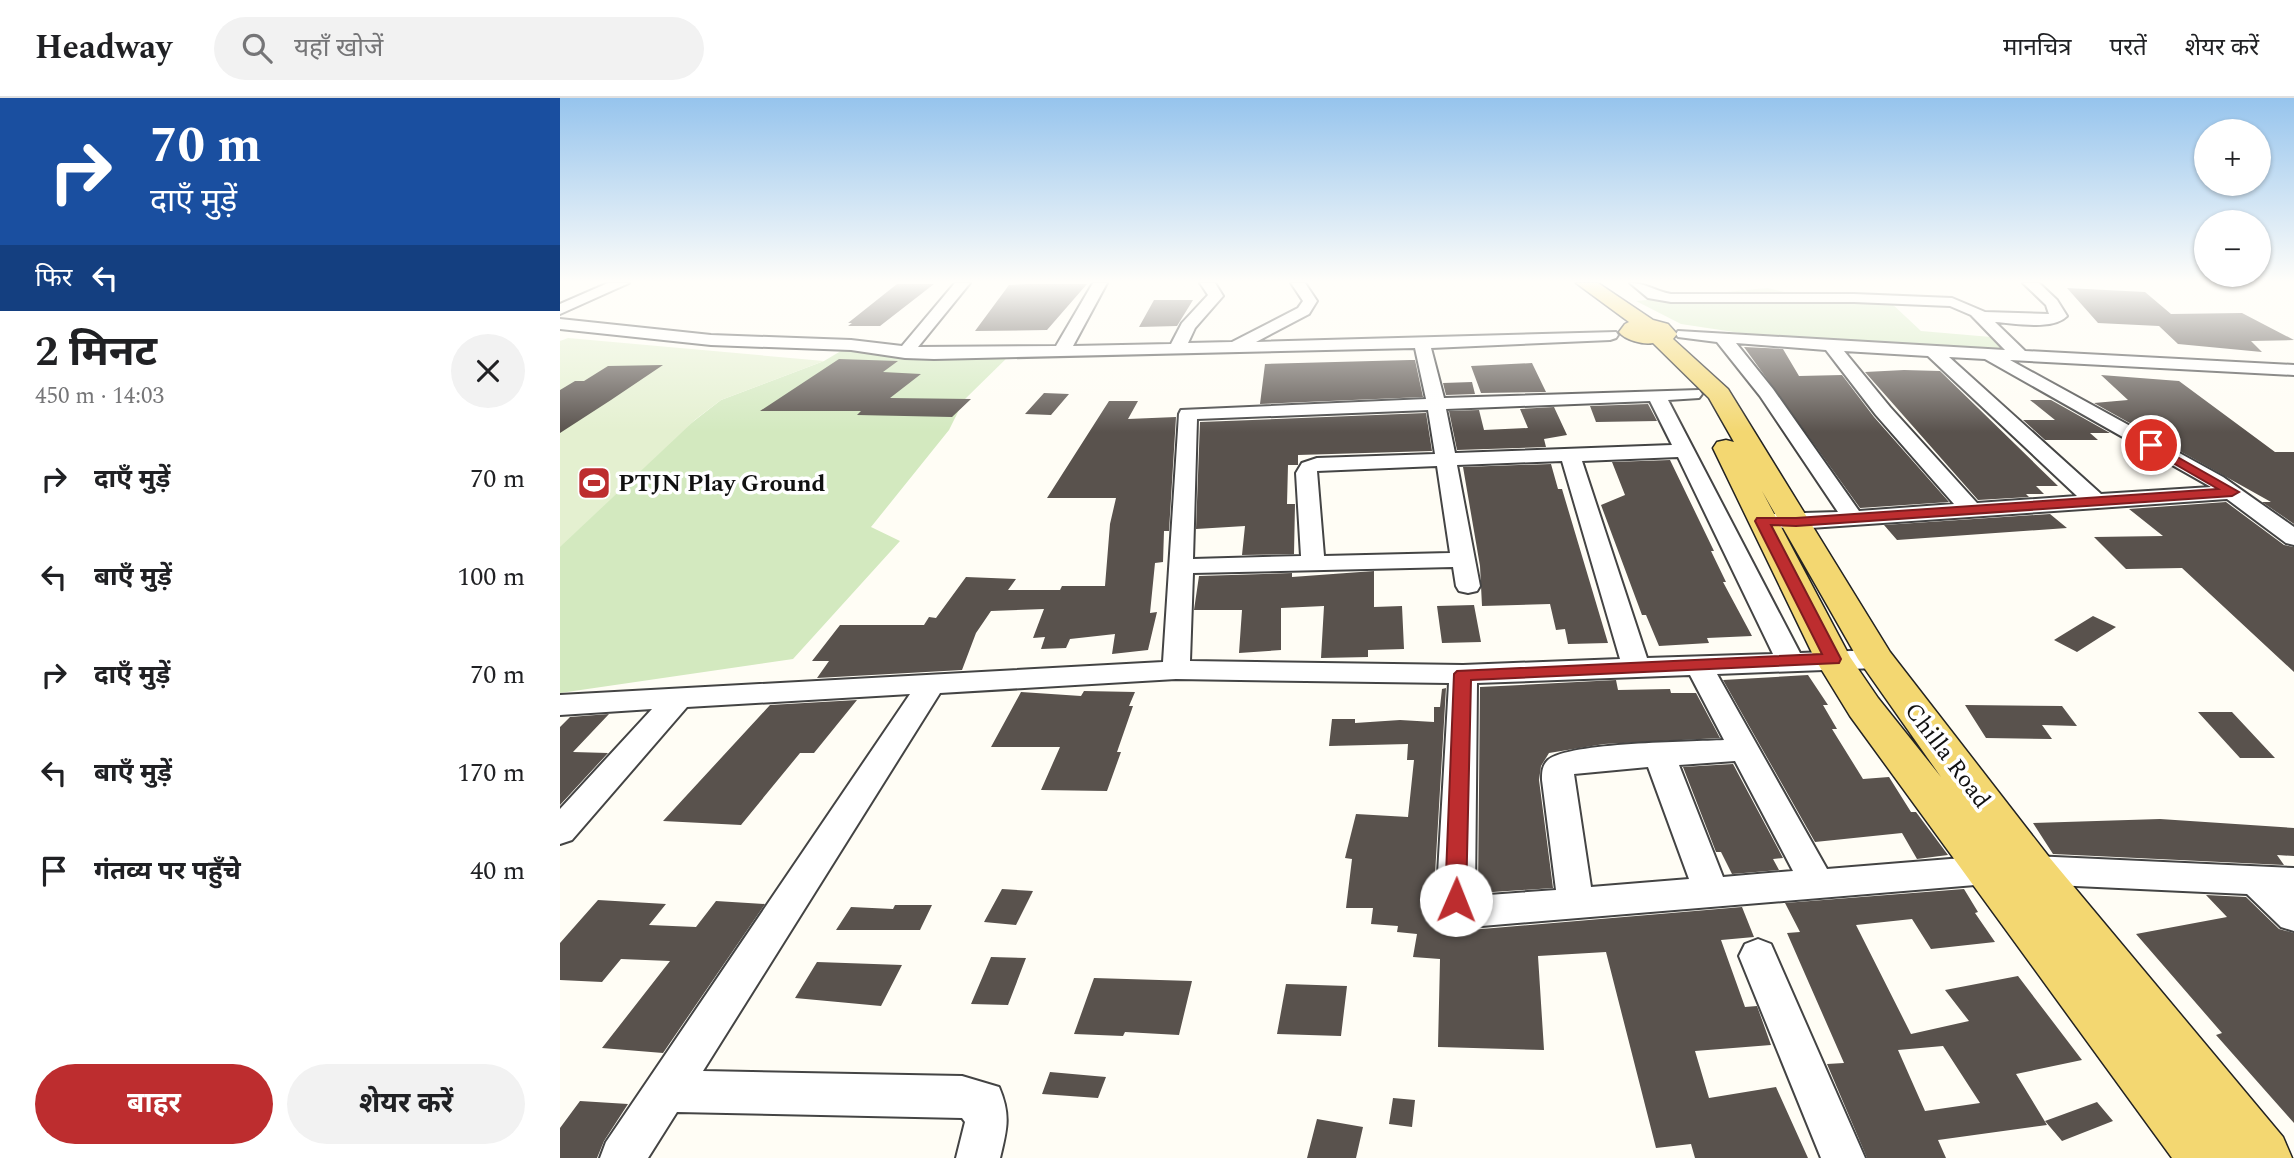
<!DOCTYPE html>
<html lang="hi">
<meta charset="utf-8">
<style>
body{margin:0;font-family:Spectral,"Noto Sans Devanagari",serif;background:#f2f2f2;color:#202124;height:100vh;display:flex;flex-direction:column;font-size:26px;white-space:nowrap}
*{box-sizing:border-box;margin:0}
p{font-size:23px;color:#757577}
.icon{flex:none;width:38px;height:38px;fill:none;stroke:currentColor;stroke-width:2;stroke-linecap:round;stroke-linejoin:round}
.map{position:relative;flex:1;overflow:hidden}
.sheet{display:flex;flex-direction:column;background:#fff;width:560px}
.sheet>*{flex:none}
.banner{background:#1a4fa0;color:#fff;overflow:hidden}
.fabs{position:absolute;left:1634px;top:21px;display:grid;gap:14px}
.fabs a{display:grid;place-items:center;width:77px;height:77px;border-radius:50%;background:#fff;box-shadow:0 2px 5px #0004;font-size:35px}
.pin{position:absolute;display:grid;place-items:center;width:60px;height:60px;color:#fff;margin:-30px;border:4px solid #fff;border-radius:50%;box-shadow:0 2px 7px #0007}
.me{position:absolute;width:77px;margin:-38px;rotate:1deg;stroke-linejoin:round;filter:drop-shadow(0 0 5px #0008)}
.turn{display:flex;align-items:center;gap:24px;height:147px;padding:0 35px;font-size:32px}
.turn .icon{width:91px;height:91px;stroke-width:2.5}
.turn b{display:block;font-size:49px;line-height:60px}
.then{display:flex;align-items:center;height:66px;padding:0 35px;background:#0003;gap:14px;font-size:26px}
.round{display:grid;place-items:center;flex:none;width:74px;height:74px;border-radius:37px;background:#f2f2f2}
.summary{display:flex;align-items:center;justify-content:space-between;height:119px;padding:0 35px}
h1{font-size:42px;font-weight:700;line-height:52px}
.primary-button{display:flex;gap:14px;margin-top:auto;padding:14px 35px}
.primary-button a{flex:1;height:80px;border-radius:42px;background:#bd2d2f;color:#fff;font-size:28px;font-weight:700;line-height:80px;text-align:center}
.primary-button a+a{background:#f2f2f2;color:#202124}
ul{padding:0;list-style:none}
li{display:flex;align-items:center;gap:21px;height:98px;padding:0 35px}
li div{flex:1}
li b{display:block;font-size:26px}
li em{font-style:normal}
header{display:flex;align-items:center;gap:42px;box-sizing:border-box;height:98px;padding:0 35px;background:#fff;border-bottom:2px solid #e0e0e0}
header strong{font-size:33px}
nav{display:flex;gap:38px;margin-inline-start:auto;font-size:24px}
.search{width:490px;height:63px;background:#f2f2f2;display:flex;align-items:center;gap:18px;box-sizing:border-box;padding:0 24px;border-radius:38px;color:#757577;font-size:26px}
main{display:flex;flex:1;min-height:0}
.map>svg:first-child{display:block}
.green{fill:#d3e9bf}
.pitch{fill:#e4f0d0}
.building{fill:#59524d;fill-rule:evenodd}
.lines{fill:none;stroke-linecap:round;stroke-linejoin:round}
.minor-casing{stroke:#444;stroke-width:4}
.major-casing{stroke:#222;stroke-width:3}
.minor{fill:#fff;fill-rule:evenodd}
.major{fill:#f3d771;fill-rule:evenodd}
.route{fill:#bd2d2f;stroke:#7b1d1f;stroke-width:2}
.labels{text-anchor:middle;stroke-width:7;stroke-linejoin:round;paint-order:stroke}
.poi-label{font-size:24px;font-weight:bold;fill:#111;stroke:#fff;text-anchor:start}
.street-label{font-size:24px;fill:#111;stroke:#fff}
</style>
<header>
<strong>Headway</strong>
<div class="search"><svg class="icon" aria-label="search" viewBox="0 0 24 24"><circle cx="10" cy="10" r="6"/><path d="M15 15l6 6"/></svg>यहाँ खोजें</div>
<nav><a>मानचित्र</a><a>परतें</a><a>शेयर करें</a></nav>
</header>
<main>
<section class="sheet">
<div class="banner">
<div class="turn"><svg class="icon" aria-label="right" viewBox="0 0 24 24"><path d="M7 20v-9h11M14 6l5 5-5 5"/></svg><div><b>70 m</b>दाएँ मुड़ें</div></div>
<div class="then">फिर<svg class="icon" aria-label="left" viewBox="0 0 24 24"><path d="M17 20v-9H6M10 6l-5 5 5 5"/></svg></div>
</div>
<div class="summary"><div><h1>2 मिनट</h1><p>450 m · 14:03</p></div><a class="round"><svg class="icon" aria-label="close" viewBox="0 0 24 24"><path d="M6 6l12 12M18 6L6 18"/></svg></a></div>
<ul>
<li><svg class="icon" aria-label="right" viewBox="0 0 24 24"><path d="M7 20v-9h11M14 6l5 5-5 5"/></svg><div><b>दाएँ मुड़ें</b></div><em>70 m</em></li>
<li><svg class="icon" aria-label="left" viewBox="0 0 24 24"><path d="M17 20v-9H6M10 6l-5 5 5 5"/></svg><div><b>बाएँ मुड़ें</b></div><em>100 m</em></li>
<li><svg class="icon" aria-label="right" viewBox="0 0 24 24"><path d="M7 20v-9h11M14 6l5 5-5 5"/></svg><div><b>दाएँ मुड़ें</b></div><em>70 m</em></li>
<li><svg class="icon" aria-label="left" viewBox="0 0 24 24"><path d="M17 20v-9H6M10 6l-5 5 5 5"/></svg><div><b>बाएँ मुड़ें</b></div><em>170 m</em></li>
<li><svg class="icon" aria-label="arrive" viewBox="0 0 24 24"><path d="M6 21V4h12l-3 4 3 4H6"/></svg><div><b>गंतव्य पर पहुँचे</b></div><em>40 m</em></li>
</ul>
<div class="primary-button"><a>बाहर</a><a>शेयर करें</a></div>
</section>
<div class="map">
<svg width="1734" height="1060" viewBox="0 0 1734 1060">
<rect width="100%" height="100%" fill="#fffdf5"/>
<path class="green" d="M 1207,190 L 1224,194 L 1231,201 L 1330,204 L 1361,233 L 1431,239 L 1470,254 L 1220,241 L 1121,226 L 1076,203 Z
M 291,247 L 454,253 L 404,302 L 389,332 L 311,429 L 340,443 L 233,561 L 0,595 L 0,427 L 161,302 L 264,263 Z"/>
<path class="pitch" d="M 8,240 L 264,263 L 161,302 L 136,321 L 0,449 L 0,243 Z"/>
<path class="building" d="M 337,186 L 374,186 L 320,228 L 288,228 L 292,225 L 288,225 Z
M 467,186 L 527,186 L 487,232 L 415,233 L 449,187 Z
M 1507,190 L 1585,194 L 1611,216 L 1682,215 L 1734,242 L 1691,243 L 1702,254 L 1618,246 L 1599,228 L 1538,225 Z
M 594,202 L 633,202 L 617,228 L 579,229 Z
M 1184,249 L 1223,251 L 1239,278 L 1282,277 L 1314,319 L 1389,404 L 1300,410 Z
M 279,261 L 338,263 L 323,274 L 361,276 L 330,300 L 411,301 L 392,319 L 297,317 L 301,313 L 200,313 Z
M 850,262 L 855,262 L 863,299 L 700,306 L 705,266 Z
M 972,265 L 986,294 L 921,295 L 911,268 Z
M 103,267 L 51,302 L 0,335 L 0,292 L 15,283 L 24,283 L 48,268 Z
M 1344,272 L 1380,273 L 1498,388 L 1476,388 L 1484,396 L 1466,396 L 1469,399 L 1418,402 L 1305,274 Z
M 1541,277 L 1619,283 L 1715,354 L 1734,354 L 1734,426 L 1702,404 L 1711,404 L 1534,305 L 1568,302 Z
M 912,284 L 915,296 L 886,297 L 883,285 Z
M 484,295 L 509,296 L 491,317 L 465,316 Z
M 1470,302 L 1491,302 L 1550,335 L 1530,335 L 1538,342 L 1485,342 L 1463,322 L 1495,322 Z
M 549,303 L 578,303 L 568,321 L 616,319 L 609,433 L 604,433 L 603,464 L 595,465 L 590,515 L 597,514 L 588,552 L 552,556 L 555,536 L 510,541 L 506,550 L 481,551 L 485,539 L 473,540 L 484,511 L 431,513 L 416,535 L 402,572 L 257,580 L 269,563 L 252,563 L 280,527 L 364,527 L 369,519 L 376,520 L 406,479 L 456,481 L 448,492 L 500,492 L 502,488 L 545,488 L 550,426 L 556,400 L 487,400 Z
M 1088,306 L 1097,323 L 1036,324 L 1030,308 Z
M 994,309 L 1007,337 L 984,341 L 986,349 L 897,352 L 889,313 L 919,312 L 924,332 L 968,330 L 960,311 Z
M 866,315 L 872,353 L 738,357 L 738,367 L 728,367 L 727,406 L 735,406 L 734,456 L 682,457 L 685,428 L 636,431 L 640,324 Z
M 1110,362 L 1154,453 L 1151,453 L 1166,484 L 1163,484 L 1192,538 L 1147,540 L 1149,545 L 1099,548 L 1086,517 L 1082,517 L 1041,407 L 1065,397 L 1052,364 Z
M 991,366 L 998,391 L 1002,391 L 1048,545 L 1008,546 L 1005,531 L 996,532 L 990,506 L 922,508 L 920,468 L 903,369 Z
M 1666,404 L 1724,447 L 1734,449 L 1734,574 L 1622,470 L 1566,471 L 1534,439 L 1603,438 L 1569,411 Z
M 1490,416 L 1507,430 L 1337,442 L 1324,427 Z
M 814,473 L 814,509 L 842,508 L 844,551 L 808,552 L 808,559 L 761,560 L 764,508 L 721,510 L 721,552 L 679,555 L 682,512 L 634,512 L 639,478 L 732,475 L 732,479 Z
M 914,507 L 921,544 L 882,545 L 877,508 Z
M 1533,518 L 1556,529 L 1517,554 L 1494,542 Z
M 1248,577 L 1268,607 L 1263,607 L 1277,631 L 1272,631 L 1303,681 L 1329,679 L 1351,714 L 1356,714 L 1388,757 L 1357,761 L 1342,735 L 1255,744 L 1163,582 Z
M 1056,582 L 1058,592 L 1110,591 L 1111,595 L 1136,595 L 1160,640 L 1044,646 L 989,655 L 981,668 L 979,682 L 993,790 L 918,795 L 920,589 Z
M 886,590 L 874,793 L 886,823 L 910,832 L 1182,809 L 1194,839 L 1161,842 L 1185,909 L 1197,908 L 1211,947 L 1135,953 L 1149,1000 L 1216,989 L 1248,1060 L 1135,1060 L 1131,1046 L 1096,1050 L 1046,854 L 978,858 L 984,952 L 878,949 L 880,861 L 853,859 L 857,836 L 837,834 L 838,828 L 811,826 L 813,810 L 786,810 L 792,761 L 785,760 L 796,716 L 848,719 L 854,662 L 847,662 L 848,646 L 769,648 L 772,621 L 795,621 L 795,625 L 840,622 L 874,624 L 874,609 L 880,609 L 882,591 Z
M 524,593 L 575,594 L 569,608 L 573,608 L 557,654 L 561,654 L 547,693 L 481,692 L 500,649 L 431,649 L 461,594 L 521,598 Z
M 297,602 L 254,655 L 240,655 L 181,727 L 103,723 L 210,607 Z
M 1405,607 L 1502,608 L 1517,628 L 1482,627 L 1492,641 L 1426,640 Z
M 1638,614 L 1672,614 L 1715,660 L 1680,660 Z
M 49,616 L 13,654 L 48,655 L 0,707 L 0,629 L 10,619 Z
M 1173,666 L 1223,760 L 1213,761 L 1219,772 L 1172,776 L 1161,754 L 1156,754 L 1123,669 Z
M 1600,721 L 1734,730 L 1734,758 L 1717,757 L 1724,767 L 1493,756 L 1473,725 Z
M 442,791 L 473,793 L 456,827 L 424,824 Z
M 1404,791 L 1418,814 L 1415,815 L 1435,844 L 1371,851 L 1352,821 L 1296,827 L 1351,936 L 1409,923 L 1385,892 L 1458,878 L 1522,962 L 1456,976 L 1487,1027 L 1378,1042 L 1386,1060 L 1307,1060 L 1267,966 L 1284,965 L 1227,835 L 1240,834 L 1225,805 ZM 1383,948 L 1420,1005 L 1365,1013 L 1338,952 Z
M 1646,797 L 1686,799 L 1719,831 L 1734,835 L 1734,1025 L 1656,937 L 1662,935 L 1576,836 L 1667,819 Z
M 38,802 L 106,806 L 89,827 L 136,829 L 156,803 L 205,806 L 103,955 L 42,950 L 110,863 L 61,861 L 42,884 L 0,882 L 0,845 Z
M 335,807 L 372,807 L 360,832 L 276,832 L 291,809 L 333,811 Z
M 431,859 L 466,860 L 448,907 L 411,906 Z
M 257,864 L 342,867 L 321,908 L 235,900 Z
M 534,880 L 632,883 L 619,937 L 565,934 L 563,938 L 514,936 Z
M 726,886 L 787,888 L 781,938 L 717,936 Z
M 490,974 L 546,979 L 538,1000 L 482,996 Z
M 833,1000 L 855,1002 L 852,1029 L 829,1026 Z
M 20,1003 L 68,1006 L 44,1043 L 37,1060 L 0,1060 L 0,1030 Z
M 1537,1004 L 1553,1023 L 1502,1043 L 1485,1023 Z
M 757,1021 L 803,1029 L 796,1060 L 747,1060 Z"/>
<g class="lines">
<defs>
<path id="minor" d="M 48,185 L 69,185 L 0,216 L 0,206 Z
M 395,185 L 410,185 L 358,249 L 496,248 L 533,185 L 547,185 L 513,248 L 611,246 L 622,225 L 648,197 L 640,185 L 655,185 L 663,198 L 635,230 L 628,245 L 672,244 L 738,210 L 743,203 L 731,185 L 745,185 L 757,203 L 749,216 L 696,244 L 1056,234 L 1058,237 L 1056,240 L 1050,242 L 871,250 L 884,300 L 1139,292 L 1142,296 L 1139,300 L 1108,302 L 1240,555 L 1316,552 L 1326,555 L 1330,561 L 1326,567 L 1316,570 L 1157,576 L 1267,771 L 1427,758 L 1439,762 L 1444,772 L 1439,782 L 1427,786 L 910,829 L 888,822 L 877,793 L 889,585 L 616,581 L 380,595 L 143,973 L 402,978 L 439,989 C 451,1017 447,1031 440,1060 L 396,1060 L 405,1024 L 402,1020 L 117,1014 L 88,1060 L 40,1060 L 46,1044 L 350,596 L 127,609 L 12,742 L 0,746 L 0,711 L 92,611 L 0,617 L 0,597 L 603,564 L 619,316 L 621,312 L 866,301 L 855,250 L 374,261 L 345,260 L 291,252 L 151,247 L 0,231 L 0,221 L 151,237 L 291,242 L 342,248 ZM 1090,303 L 1112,347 L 895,355 L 886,311 ZM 868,312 L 875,356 L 757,360 L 742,365 L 736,375 L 741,458 L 633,461 L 637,321 ZM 1118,359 L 1213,556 L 1087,560 L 1022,363 ZM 1002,363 L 1060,561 L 903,567 L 630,563 L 633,475 L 893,469 L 896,488 L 899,493 L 908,495 L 917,493 L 920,488 L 897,367 ZM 877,368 L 890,455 L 764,458 L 757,373 ZM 1130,577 L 1164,642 C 1131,644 1009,644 988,662 C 982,668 982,674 982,682 L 996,792 L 915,798 L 917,585 ZM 1175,663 L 1233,773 L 1163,779 L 1119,667 ZM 1088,669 L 1129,781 L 1031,789 L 1014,676 Z
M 1070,185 C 1086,185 1095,193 1111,196 L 1294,196 L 1392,200 L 1425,214 L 1489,216 L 1486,207 L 1463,185 L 1479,185 L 1497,202 L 1507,218 C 1492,233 1455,225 1435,224 L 1465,253 L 1734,267 L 1734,277 L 1450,262 L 1663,379 L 1734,429 L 1734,447 L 1726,445 L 1667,401 L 1236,431 L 1205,428 L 1202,423 L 1205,418 L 1213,416 L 1278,414 L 1200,298 L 1157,244 L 1118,239 L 1116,236 L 1118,233 L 1445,252 L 1411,217 L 1390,208 L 1294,204 L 1111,204 L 1088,200 ZM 1176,245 L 1266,252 L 1316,317 L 1394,406 L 1299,413 L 1213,291 ZM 1284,253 L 1368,258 L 1517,398 L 1417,405 L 1330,309 ZM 1389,259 L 1425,261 L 1651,389 L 1541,396 Z
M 1473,758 L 1734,770 L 1734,833 L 1721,829 L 1687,796 L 1473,786 L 1461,782 L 1456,772 L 1461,762 Z
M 1198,841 L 1211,846 L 1305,1060 L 1261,1060 L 1179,858 L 1185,846 Z"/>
<path id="major" d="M 1016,185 L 1038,185 L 1093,222 L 1108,226 L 1117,236 L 1113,241 L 1168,291 L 1330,554 L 1489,759 L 1723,1039 L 1732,1060 L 1612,1060 L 1290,618 L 1255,561 L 1153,350 L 1157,344 L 1166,342 L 1174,344 L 1149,300 L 1093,245 C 1083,247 1065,242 1059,234 L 1065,226 L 1069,224 ZM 1202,393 L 1298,561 L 1381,679 L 1318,600 L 1290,559 Z"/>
</defs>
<use href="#minor" class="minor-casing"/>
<use href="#major" class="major-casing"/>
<use href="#minor" class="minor"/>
<use href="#major" class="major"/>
</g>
<linearGradient id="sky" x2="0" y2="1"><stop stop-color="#96c4ed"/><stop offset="0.55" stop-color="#fffefa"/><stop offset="1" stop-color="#fffefa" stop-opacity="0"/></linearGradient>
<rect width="1734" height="334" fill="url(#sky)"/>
<path class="route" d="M 1591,344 L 1679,394 L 1672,398 L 1236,428 L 1211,427 L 1281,561 L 1279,565 L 911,582 L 906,802 L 903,808 L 896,811 L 888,808 L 885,802 L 894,576 L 897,573 L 1262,556 L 1195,423 L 1197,420 L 1236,420 L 1658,391 L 1587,350 L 1587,345 Z"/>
<defs>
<symbol id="stadium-square" viewBox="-11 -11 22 22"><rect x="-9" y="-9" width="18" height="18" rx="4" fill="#bd2d2f" stroke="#fff"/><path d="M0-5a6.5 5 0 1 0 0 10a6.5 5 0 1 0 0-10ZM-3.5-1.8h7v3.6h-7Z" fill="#fff"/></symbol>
</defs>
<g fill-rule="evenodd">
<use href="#stadium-square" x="15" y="366" width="38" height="38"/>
</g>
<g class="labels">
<g class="poi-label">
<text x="58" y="393">PTJN Play Ground</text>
</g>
<g class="street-label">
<text transform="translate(1388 657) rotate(53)" y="8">Chilla Road</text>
</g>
</g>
</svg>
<div class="fabs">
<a>+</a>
<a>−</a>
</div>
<div class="pin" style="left:1591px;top:347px;background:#d93025"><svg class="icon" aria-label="arrive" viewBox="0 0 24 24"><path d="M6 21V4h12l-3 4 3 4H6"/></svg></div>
<svg class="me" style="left:896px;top:802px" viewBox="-20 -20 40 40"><circle r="19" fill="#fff"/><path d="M0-13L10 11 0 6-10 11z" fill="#bd2d2f"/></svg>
</div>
</main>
